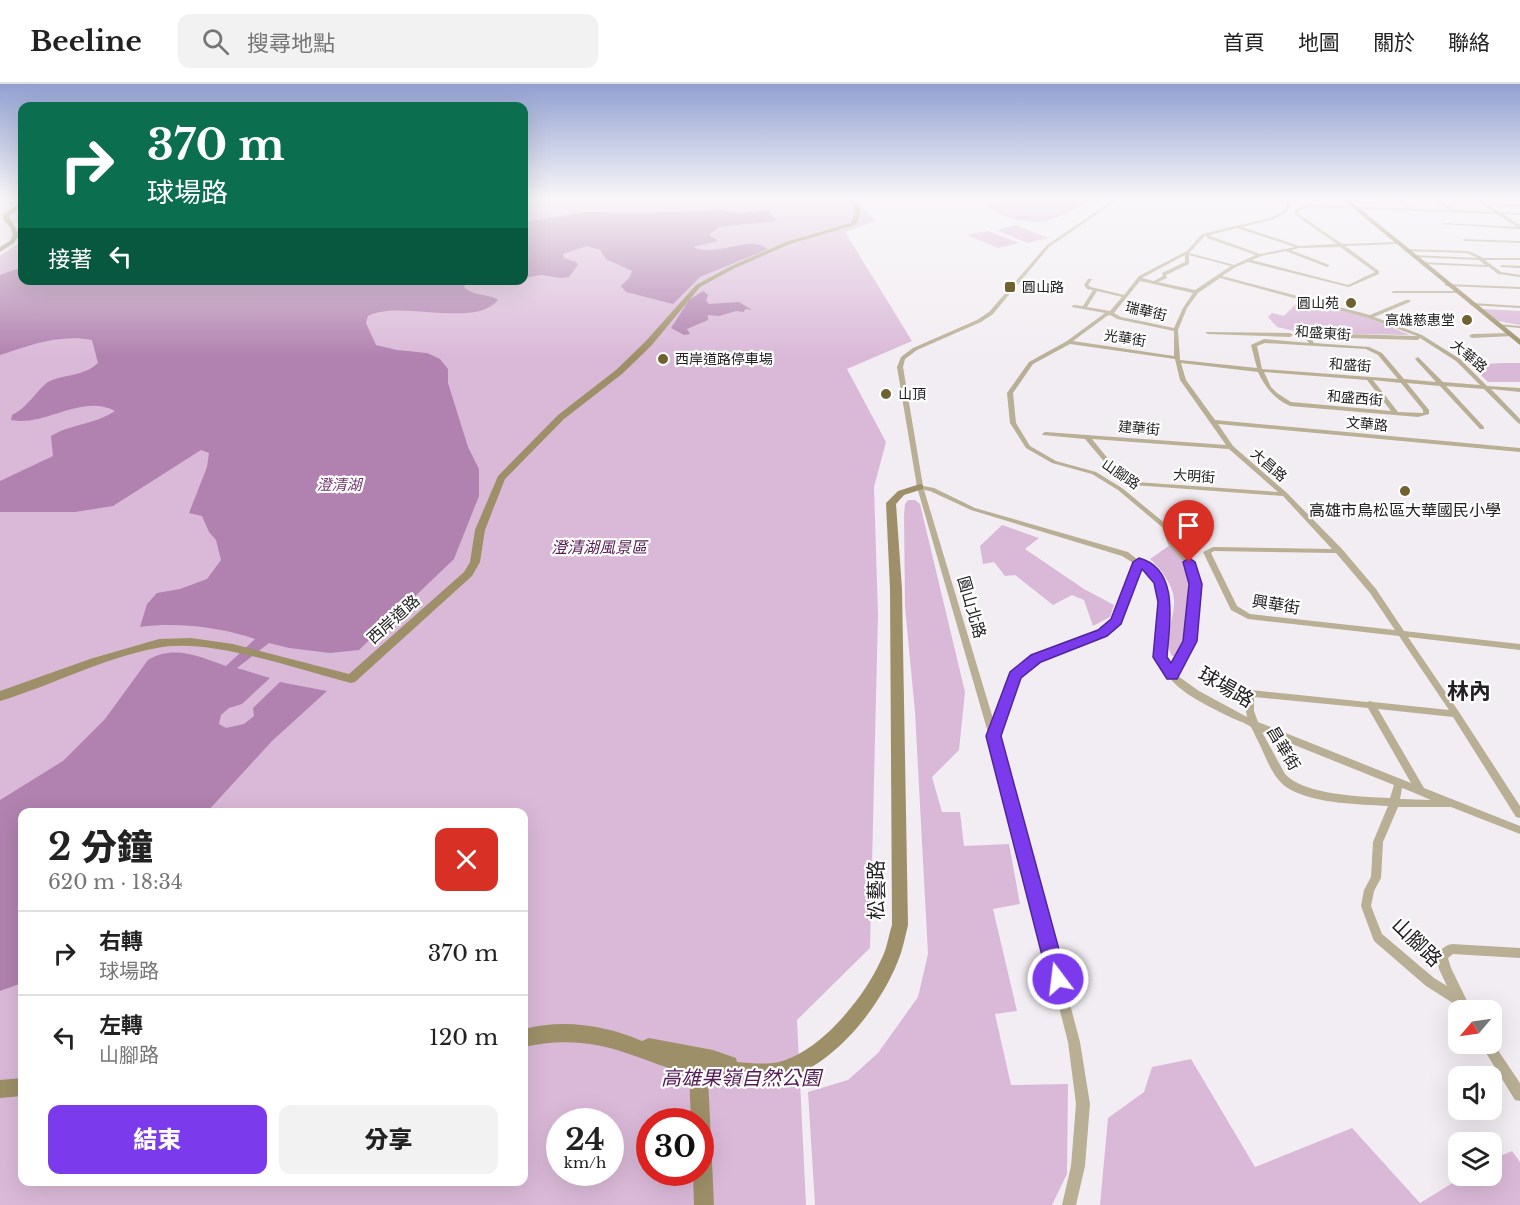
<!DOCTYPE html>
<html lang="zh-TW">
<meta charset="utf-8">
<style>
body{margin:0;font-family:"Libre Baskerville","Noto Sans TC",serif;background:#f2f2f2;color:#222;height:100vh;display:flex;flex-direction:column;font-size:22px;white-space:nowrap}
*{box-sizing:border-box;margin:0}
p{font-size:20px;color:#767676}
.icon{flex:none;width:33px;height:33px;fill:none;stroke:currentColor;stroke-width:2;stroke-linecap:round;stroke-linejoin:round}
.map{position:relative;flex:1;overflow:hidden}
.drawer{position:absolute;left:18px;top:724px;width:510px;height:378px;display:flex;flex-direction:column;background:#fff;border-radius:12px;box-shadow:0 6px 24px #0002}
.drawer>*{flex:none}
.top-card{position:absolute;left:18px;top:18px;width:510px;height:183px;border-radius:12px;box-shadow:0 6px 24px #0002;background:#0b6e4f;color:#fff;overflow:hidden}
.needle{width:39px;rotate:241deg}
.tools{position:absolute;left:1448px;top:916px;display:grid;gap:12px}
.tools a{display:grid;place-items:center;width:54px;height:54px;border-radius:12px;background:#fff;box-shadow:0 6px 24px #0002;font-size:30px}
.speed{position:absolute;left:546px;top:1024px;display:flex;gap:12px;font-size:30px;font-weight:700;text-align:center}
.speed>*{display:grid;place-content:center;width:78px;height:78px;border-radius:50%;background:#fff;box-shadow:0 6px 24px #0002;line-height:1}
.speed small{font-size:15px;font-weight:400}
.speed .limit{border:9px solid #d22;background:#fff;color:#111}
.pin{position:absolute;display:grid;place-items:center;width:51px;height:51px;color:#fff;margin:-62px -26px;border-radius:50% 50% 50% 0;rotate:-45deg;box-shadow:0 0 6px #0007}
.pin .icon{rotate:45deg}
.me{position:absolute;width:66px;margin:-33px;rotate:345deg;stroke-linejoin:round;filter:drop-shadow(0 0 4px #0008)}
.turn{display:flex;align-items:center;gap:21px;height:126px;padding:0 30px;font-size:27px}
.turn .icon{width:78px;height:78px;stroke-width:2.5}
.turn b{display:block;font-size:42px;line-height:51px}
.then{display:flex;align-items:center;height:57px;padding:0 30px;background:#0003;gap:12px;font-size:22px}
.round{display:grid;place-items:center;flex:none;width:63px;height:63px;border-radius:12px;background:#f2f2f2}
.overview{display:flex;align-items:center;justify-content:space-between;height:102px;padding:0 30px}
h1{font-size:36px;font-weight:800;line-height:45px}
.action{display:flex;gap:12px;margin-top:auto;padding:12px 30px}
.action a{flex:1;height:69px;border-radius:12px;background:#7c3aed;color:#fff;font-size:24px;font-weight:800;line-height:69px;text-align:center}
.action a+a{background:#f2f2f2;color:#222}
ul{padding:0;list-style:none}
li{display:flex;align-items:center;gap:18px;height:84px;padding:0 30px;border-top:2px solid #e0e0e0}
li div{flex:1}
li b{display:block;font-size:22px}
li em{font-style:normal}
header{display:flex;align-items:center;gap:36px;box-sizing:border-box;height:84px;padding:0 30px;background:#fff;border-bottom:2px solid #e0e0e0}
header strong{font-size:28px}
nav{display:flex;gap:33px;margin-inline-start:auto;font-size:21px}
.search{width:420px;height:54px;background:#f2f2f2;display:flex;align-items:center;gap:15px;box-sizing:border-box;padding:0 21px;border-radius:12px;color:#767676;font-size:22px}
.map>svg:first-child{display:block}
.green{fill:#dab9d8;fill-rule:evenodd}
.water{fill:#b182af}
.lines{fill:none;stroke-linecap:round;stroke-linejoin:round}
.street{fill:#b8af94;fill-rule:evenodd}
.secondary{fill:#9d9068;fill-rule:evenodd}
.route{fill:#7c3aed;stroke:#51269a;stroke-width:1.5}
.poi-dot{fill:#71612f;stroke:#fff;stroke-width:2}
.labels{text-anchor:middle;stroke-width:4.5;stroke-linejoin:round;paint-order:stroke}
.far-poi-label{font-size:14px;fill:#222022;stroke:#fff;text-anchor:start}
.far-street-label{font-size:14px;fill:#222022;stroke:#fff}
.far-water-label{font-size:15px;font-style:italic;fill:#733872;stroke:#fff}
.poi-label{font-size:16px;fill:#222022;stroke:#fff}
.park-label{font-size:16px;font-style:italic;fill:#541a54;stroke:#fff}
.street-label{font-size:16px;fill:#222022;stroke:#fff}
.near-street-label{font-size:20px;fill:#222022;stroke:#fff}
.near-park-label{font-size:20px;font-style:italic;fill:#541a54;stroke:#fff}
.district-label{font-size:22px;font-weight:bold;fill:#222022;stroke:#fff}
</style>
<header>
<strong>Beeline</strong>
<div class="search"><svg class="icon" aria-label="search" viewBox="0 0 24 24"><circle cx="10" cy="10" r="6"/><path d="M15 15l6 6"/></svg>搜尋地點</div>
<nav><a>首頁</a><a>地圖</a><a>關於</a><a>聯絡</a></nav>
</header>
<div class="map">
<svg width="1520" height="1121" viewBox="0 0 1520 1121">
<rect width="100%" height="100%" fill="#f2edf2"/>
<path class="green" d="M 524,115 L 858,115 L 875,137 L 845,148 L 912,257 L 847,285 L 886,358 L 874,403 L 878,530 L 870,864 L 797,936 L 806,1121 L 0,1121 L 0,172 L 22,157 L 22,196 L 524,196 ZM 22,729 L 524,729 L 524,1098 L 22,1098 ZM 560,1038 L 610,1038 L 610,1089 L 560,1089 ZM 650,1038 L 700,1038 L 700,1089 L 650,1089 Z
M 1020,115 L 1090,115 L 1093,116 C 1059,133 1043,146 1005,132 C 997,129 991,127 985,121 Z
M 1016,141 L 1048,154 L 1028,159 L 996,146 Z
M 988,147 L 1019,159 L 998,164 L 967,151 Z
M 1300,216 L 1369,234 L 1410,251 L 1303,249 L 1277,243 L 1268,233 L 1272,229 L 1284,232 Z
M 1483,225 L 1520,227 L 1520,241 L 1498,237 Z
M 1502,279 L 1520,279 L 1520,298 L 1488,298 L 1470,281 Z
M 908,416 L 915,416 L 920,420 L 965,608 L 959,666 L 932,693 L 942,728 L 960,728 L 964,762 L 1009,760 L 1020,820 L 993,825 L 1017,927 L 995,930 L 1011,1001 L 1068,1000 L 1067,1090 L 1052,1121 L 815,1121 L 808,1008 L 848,996 L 878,969 L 918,913 L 928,870 L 915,628 L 905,523 L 904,430 L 905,420 Z
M 1002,441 L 1039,454 L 1025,465 L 1084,505 L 1114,521 L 1110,533 L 1093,542 L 1084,516 L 1072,511 L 1053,521 L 1015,491 L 1005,492 L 994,478 L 983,480 L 980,462 Z
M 1170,461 L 1182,474 L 1188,493 L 1190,515 L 1186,556 L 1176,572 L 1172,572 C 1161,553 1175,537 1174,516 C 1174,502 1160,484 1150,475 Z
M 1191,975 L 1255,1083 L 1352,1044 L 1420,1119 L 1464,1092 L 1491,1092 L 1491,1076 L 1512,1067 L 1520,1078 L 1520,1121 L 1100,1121 L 1108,1034 L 1144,1008 L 1152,983 Z"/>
<path class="water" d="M 722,126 L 740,129 L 767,126 L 777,137 L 719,143 L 709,151 L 718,157 L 693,163 C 716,174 749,150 768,165 L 700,193 L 673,220 L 626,208 L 621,202 L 629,194 L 632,187 L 606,175 L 600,166 L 587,162 L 563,170 L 564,174 L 576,178 L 578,181 L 569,193 L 561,194 L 541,191 L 524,194 L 524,138 L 587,128 L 644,129 Z
M 22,183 L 22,196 L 477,197 L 466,200 L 464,203 C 474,213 488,209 498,216 C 475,245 398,215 368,232 L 366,239 L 376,261 L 397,266 L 427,269 L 440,275 L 448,285 L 448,299 L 468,363 L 479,385 L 479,412 L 454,475 L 359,566 L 330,569 L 289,564 L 269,559 L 237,584 L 270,594 L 242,620 L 229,624 L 221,631 L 219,640 L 226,644 L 244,640 L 254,632 L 253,624 L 280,598 L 327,607 L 272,657 L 206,729 L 22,729 L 22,899 L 0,907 L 0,716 L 63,677 L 105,635 L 148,576 C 173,560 201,573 226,582 L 255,555 C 219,543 178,538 140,543 L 147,520 L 157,509 L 180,505 L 207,495 L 221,476 L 216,456 L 209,448 L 202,432 L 189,429 L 207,383 L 209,369 L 201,366 L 113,422 L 75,428 L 0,428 L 0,397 L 53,372 L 51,352 C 71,340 96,340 115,327 C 82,309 45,343 11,336 L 12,331 C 29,323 40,301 50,297 C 67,290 84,292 98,279 L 92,256 C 59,250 31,261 0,271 L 0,191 Z
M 703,207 L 708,211 L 706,217 L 709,220 L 739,218 L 752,226 L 745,225 L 744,228 L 736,227 L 719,232 L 708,231 L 708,236 L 687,245 L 690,250 L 684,251 L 671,244 L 689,216 Z"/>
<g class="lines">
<path class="street" d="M 1115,115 L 1119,115 L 1049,163 L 993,230 L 981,238 L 917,266 L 905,275 L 903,283 L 923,402 L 934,404 L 975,424 L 1128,468 L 1138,476 L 1142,476 C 1148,484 1158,491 1163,501 C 1176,528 1155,555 1172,584 L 1186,557 L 1191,500 L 1185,479 L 1168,460 L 1162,443 L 1118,406 L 1092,390 L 1052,379 L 1026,364 L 1010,339 L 1007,309 L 1029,278 L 1067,257 L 1105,229 L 1072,223 L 1072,222 L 1074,221 L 1083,222 L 1093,206 L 1087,205 L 1084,201 L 1088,195 L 1092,195 L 1088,201 L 1091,203 L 1124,211 L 1139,192 L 1187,167 L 1202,150 L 1269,134 L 1282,128 L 1287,122 L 1286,115 L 1290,115 L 1291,122 L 1284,130 L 1271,136 L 1242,143 L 1299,162 L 1337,160 L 1294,130 L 1294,128 L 1298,124 L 1310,121 L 1407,125 L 1397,115 L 1401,115 L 1412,125 L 1449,126 L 1434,115 L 1438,115 L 1454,126 L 1494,128 L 1475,115 L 1479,115 L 1499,128 L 1520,129 L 1520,131 L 1503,130 L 1520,141 L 1520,145 L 1441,140 L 1443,139 L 1517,143 L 1497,130 L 1310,123 L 1300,126 L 1297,129 L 1342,160 L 1397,158 L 1399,159 L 1397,160 L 1345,162 L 1379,187 L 1379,190 L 1349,203 L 1248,178 L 1236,183 L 1222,192 L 1370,231 L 1406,216 L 1410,216 L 1410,218 L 1374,233 L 1397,241 L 1417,233 L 1421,233 L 1421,235 L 1401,243 L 1422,251 L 1460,275 L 1487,302 L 1520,304 L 1520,308 L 1491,305 L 1520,335 L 1520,340 L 1518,339 L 1484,305 L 1446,302 L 1484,343 L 1484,345 L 1480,345 L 1440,302 L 1407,299 L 1429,326 L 1429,330 L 1418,333 L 1290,322 C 1274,315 1265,303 1258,288 L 1181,279 L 1186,296 L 1215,336 L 1520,364 L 1520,368 L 1218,340 L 1233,362 L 1287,409 L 1342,465 L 1376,505 L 1404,547 L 1520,560 L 1520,566 L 1408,553 L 1459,628 L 1520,722 L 1520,734 L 1516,733 L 1453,633 L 1378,625 L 1424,704 L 1520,742 L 1520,750 L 1451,723 L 1398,723 L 1383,758 L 1381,794 L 1374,807 L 1371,822 L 1382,850 L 1434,894 L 1447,902 L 1439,885 L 1436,871 L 1438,867 L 1448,861 L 1452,860 L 1520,864 L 1520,874 L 1453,870 L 1448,874 L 1451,884 L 1472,927 L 1459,927 L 1456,921 L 1426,902 L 1374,857 L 1361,822 L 1364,806 L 1371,793 L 1373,758 L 1388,722 C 1358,720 1320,720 1293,707 C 1272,697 1267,674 1257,655 C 1255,652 1253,646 1251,643 C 1246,639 1236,636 1230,633 C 1204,620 1167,604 1158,574 C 1149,542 1175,508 1140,484 L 1120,539 L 1106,551 L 1039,576 L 1019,594 L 999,652 L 1080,958 L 1090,1020 L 1085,1082 L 1076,1121 L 1062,1121 L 1071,1082 L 1076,1020 L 1068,958 L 989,652 L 917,403 L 897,283 L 901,273 L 913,264 L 977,236 L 989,228 L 1047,161 ZM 1237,144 L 1295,163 L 1260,170 L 1210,152 L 1210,151 ZM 1206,151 L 1207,154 L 1256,171 L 1234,181 L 1189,169 ZM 1340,163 L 1375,188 L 1348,201 L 1252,176 L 1261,172 L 1286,167 L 1327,183 L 1329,182 L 1329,181 L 1291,166 L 1299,164 ZM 1185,171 L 1185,178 L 1162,189 L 1163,192 L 1154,197 L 1142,194 ZM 1189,171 L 1231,182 L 1195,206 L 1158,198 L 1167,194 L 1166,191 L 1189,180 ZM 1220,194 L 1368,234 L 1417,252 L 1306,249 L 1303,251 L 1309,259 L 1264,255 L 1251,261 L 1257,284 L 1180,276 L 1178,246 L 1187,224 L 1198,209 ZM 1140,197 L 1193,209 L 1183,224 L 1174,244 L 1121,233 L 1114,229 ZM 1097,207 L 1122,213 L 1110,227 L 1087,223 ZM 1110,231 L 1117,235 L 1174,247 L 1174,272 L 1073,257 L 1107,232 ZM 1310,253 L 1418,256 L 1420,254 L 1456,277 L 1480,301 L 1443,298 L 1418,273 L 1415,275 L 1416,276 L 1436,298 L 1404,295 L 1382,269 L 1369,263 L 1314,259 ZM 1265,259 L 1366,265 L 1378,271 L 1398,295 L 1262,285 L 1257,262 ZM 1070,260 L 1175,275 L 1180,296 L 1226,361 L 1045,348 L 1042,350 L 1043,351 L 1085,355 L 1118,394 L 1133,401 L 1283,412 L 1332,465 L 1213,463 L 1203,468 L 1231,526 L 1248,535 L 1399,552 L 1449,626 L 1373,618 L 1370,617 L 1367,618 L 1251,606 L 1248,607 L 1245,621 L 1247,633 L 1199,607 L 1178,592 L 1177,591 L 1194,557 L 1199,500 L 1193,478 L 1175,459 L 1167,441 L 1122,404 L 1096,388 L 1056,377 L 1030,362 L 1016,339 L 1013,309 L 1033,280 ZM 1264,288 L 1367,296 L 1391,327 L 1291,318 L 1277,309 L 1271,303 ZM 1373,296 L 1401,299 L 1423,326 L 1423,329 L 1398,328 ZM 1092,355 L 1229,365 L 1278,408 L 1136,398 L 1122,392 ZM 924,406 L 930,407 L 971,426 L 1122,472 L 1135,480 L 1113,536 L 1100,547 L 1033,572 L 1012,590 L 994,638 ZM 1214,467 L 1336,469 L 1370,509 L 1395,546 L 1250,530 L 1237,522 L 1211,469 ZM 1254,613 L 1368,624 L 1411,699 L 1258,638 L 1254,627 ZM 1262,648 L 1394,701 L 1390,714 C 1363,713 1304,711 1285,690 ZM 1402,704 L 1405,705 L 1431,716 L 1400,715 Z
M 1502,120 L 1520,120 L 1520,122 L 1503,122 Z
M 1463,155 L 1520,157 L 1520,159 L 1464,157 Z
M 1405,165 L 1468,167 L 1484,174 L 1520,174 L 1520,176 L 1485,176 L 1501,188 L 1520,191 L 1520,193 L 1498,190 L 1489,183 L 1421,180 L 1419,178 L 1485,181 L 1479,176 L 1413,173 L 1411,172 L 1413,171 L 1478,174 L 1467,169 L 1404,167 Z
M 1502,181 L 1520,182 L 1520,184 L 1500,183 L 1500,182 Z
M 1445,200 L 1520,203 L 1520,205 L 1447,202 L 1445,202 Z
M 1394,207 L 1456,207 L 1458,208 L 1456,209 L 1392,209 L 1392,208 Z
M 1472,219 L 1520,222 L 1520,224 L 1470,221 L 1470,220 Z
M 1496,240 L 1520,242 L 1520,244 L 1498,242 L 1496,242 Z
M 1206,248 L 1290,249 L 1293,251 L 1290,253 L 1208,250 L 1206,249 Z
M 1511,249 L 1513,250 L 1513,252 L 1472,254 L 1469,252 L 1472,250 Z
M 1491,956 L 1520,999 L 1520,1017 L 1515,1016 L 1483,964 L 1481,960 L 1491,960 Z"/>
<path class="secondary" d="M 853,115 L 858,115 C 861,126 861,132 855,141 L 790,160 L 735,184 L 700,203 L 651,262 L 622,290 L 564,335 L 505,395 L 485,446 L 480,478 L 472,492 L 355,598 L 351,599 C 299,586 209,553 157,564 C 103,574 53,601 0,617 L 0,607 L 90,575 L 159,555 L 191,554 L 233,560 L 349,590 L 464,488 L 470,478 L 475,446 L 498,392 L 558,331 L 616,286 L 645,258 L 696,201 L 731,182 L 786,158 L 851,139 L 855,128 Z
M 1342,115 L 1348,115 L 1520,255 L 1520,261 Z
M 20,119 L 22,119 L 22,122 L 9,132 L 19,151 L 14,159 L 0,168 L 0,163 L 10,157 L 13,151 L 11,144 L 3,135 L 3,131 Z
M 920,400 L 923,401 L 923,405 L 904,411 L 896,420 L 902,505 L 908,841 C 905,853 903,865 898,877 C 879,925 831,986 777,997 C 755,1001 730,996 708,993 L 714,1121 L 694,1121 L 693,1089 L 700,1089 L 700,1038 L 691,1038 L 689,989 C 667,985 648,976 626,969 C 593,957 558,955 524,963 L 524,945 C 564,935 604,941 642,957 L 649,954 L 713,966 L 736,974 L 737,978 C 750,979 765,981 779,978 C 820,968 864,914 881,876 C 887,865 888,853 892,841 L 890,505 L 886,419 L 898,407 Z
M 22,994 L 22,1012 L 0,1014 L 0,996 Z"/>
</g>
<linearGradient id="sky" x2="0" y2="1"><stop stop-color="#92a0d1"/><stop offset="0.42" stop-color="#f9f7f9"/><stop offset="1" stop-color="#f9f7f9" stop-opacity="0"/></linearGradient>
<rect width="1520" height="272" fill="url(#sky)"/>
<path class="route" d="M 1139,474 C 1181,485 1169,542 1167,573 L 1171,579 L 1183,557 L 1189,500 L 1183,478 L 1189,474 L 1195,478 L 1202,500 L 1197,557 L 1177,595 L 1167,595 L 1153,573 L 1158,518 L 1154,499 L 1142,485 L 1121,540 L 1107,552 L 1041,578 L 1021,594 L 1001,652 L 1067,895 L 1065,902 L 1058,904 L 1051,902 L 1048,895 L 986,652 L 1010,588 L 1031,571 L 1098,546 L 1111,535 L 1133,478 Z"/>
<g class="poi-dot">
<rect x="1004" y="197" width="12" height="12" rx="3"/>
<circle cx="1351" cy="219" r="6"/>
<circle cx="1467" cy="236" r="6"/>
<circle cx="663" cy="275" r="6"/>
<circle cx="886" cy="310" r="6"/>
<circle cx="1405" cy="407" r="6"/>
</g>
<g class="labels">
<g class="far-poi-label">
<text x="1022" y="208">圓山路</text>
<text x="1339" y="224" text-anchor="end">圓山苑</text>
<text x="1455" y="241" text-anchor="end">高雄慈惠堂</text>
<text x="675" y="280">西岸道路停車場</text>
<text x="898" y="315">山頂</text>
</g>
<g class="far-street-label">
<text transform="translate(1146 227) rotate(13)" y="5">瑞華街</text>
<text transform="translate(1323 249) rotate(4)" y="5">和盛東街</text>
<text transform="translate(1125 254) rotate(9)" y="5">光華街</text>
<text transform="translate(1469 272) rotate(40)" y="5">大華路</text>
<text transform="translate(1350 281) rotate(4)" y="5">和盛街</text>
<text transform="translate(1355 314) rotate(5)" y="5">和盛西街</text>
<text transform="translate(1367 340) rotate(5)" y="5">文華路</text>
<text transform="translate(1139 344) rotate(5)" y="5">建華街</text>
<text transform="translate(1269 381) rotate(41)" y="5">大昌路</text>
<text transform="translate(1121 390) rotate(34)" y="5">山腳路</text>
<text transform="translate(1194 392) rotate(4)" y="5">大明街</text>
</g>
<g class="far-water-label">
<text x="339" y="406">澄清湖</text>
</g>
<g class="poi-label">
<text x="1405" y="432">高雄市鳥松區大華國民小學</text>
</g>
<g class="park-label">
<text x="599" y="469">澄清湖風景區</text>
</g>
<g class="street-label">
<text transform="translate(1276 520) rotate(9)" y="6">興華街</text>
<text transform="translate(972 523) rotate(74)" y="6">圓山北路</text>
<text transform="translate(393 535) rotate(-42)" y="6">西岸道路</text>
<text transform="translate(1284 664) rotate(59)" y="6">昌華街</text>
</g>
<g class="near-street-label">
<text transform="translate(1226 603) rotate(30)" y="7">球場路</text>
<text transform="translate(876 806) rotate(-90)" y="7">松藝路</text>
<text transform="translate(1417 858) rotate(44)" y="7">山腳路</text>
</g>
<g class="near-park-label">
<text x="741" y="1001">高雄果嶺自然公園</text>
</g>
<g class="district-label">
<text x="1469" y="615">林內</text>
</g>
</g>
</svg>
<div class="tools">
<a><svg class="needle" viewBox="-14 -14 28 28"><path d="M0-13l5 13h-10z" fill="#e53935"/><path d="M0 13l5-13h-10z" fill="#767676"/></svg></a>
<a><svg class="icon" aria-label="sound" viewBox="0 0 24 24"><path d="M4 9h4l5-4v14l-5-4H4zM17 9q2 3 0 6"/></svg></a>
<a><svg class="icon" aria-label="layers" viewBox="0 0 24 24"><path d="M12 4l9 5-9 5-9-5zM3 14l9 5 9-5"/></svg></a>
</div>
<div class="speed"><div>24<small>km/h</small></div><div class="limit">30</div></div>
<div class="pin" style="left:1189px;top:478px;background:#d93025"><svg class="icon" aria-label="arrive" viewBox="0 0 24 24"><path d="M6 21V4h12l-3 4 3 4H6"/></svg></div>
<svg class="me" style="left:1058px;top:895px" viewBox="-20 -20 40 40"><circle r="17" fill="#7c3aed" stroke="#fff" stroke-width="3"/><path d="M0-11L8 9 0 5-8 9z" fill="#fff"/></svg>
<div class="top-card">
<div class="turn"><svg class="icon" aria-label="right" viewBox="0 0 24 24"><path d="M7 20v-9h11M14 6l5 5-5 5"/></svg><div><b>370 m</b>球場路</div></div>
<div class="then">接著<svg class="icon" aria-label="left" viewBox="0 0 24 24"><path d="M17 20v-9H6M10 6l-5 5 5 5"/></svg></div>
</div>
<section class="drawer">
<div class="overview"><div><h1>2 分鐘</h1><p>620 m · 18:34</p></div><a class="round" style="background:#d93025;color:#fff"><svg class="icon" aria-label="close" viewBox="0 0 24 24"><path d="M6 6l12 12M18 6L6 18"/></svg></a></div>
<ul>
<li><svg class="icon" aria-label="right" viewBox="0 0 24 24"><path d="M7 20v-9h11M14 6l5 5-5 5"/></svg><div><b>右轉</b><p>球場路</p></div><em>370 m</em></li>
<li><svg class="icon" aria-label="left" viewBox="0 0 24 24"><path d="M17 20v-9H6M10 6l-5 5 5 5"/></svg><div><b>左轉</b><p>山腳路</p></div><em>120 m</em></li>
</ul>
<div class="action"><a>結束</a><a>分享</a></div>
</section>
</div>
